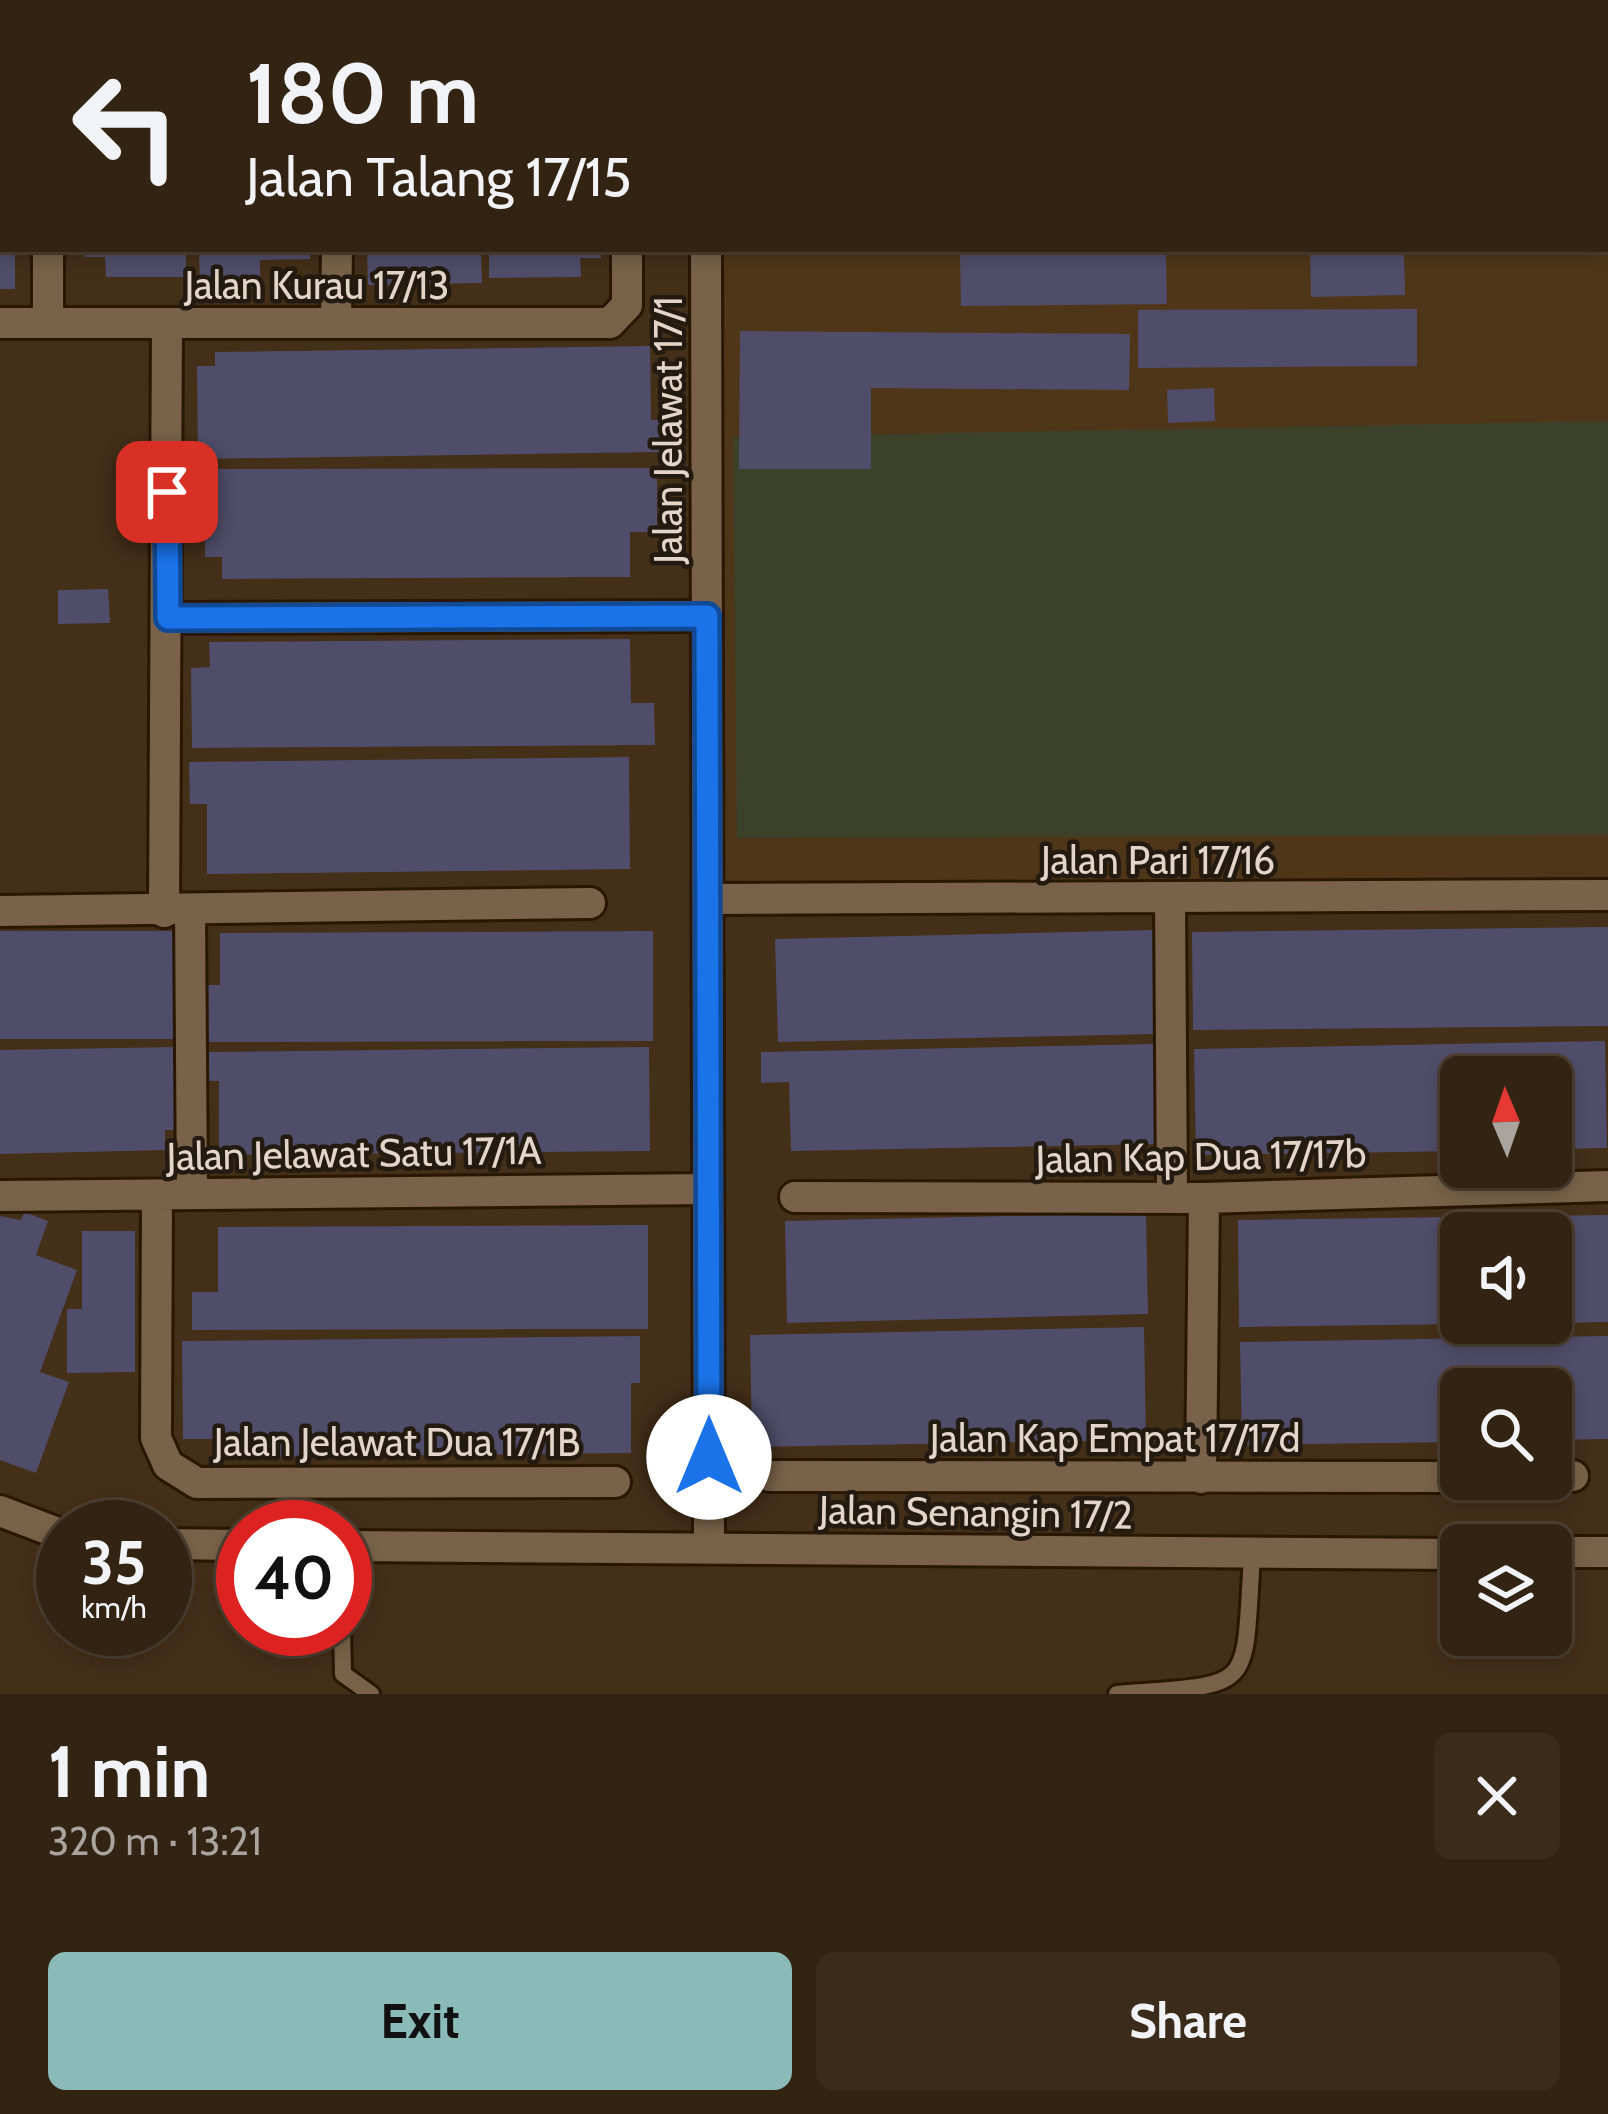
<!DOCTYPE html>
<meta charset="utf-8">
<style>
body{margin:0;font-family:Cabin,sans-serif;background:#3b2b1b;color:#f1f3f6;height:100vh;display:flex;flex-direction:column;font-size:45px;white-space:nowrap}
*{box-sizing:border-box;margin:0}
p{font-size:39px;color:#a9a49f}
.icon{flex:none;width:66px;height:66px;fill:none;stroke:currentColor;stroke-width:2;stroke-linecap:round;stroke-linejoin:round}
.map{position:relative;height:1694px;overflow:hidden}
.side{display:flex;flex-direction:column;background:#332312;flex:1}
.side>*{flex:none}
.banner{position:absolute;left:0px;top:0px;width:1608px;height:252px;box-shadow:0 6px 18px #0003,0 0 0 3px #4e4032;background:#332312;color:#f1f3f6;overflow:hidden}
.needle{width:78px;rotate:358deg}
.fabs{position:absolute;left:1440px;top:1056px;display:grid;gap:24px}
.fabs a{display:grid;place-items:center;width:132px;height:132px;border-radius:18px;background:#332312;box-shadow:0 6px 18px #0003,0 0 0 3px #4e4032;font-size:60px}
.speed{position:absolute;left:36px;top:1500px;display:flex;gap:24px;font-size:60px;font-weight:700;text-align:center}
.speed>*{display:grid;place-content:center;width:156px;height:156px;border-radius:50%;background:#332312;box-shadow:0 6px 18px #0003,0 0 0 3px #4e4032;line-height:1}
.speed small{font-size:30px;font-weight:400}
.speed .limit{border:18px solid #d22;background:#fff;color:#111}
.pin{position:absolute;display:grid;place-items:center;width:102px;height:102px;color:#fff;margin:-51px;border-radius:24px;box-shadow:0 6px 18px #0006}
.me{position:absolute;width:132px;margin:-66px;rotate:0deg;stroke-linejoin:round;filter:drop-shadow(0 0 9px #0008)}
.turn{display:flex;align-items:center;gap:42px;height:252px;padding:0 48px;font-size:54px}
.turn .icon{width:156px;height:156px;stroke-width:2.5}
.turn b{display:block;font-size:84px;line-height:102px}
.round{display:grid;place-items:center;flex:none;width:126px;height:126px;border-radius:18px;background:#3b2b1b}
.overview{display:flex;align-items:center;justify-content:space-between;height:204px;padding:0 48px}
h1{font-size:72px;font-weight:700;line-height:90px}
.action{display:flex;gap:24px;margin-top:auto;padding:24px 48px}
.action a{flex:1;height:138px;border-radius:18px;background:#8bbbb9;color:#111;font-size:48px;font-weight:700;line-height:138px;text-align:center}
.action a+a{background:#3b2b1b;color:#f1f3f6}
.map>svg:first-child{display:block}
.built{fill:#503619}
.green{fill:#3c422a}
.building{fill:#504d6a}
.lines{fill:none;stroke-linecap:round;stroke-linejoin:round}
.service-casing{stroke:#2a1701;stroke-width:22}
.minor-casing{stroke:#2a1701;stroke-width:36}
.tertiary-casing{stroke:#2a1701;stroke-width:36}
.service{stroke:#796249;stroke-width:16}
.minor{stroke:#796249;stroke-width:30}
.tertiary{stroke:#796249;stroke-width:30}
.route-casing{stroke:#114b97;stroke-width:30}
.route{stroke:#1a73e8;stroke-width:21}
.labels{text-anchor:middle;stroke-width:9;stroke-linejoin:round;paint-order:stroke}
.street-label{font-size:39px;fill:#e3d5c8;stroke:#231a10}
</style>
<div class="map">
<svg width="1608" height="1694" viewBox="0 0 1608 1694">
<rect width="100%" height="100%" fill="#442f18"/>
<path class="built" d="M 705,0 L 1608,0 L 1608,895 L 708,899 L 706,249 L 1605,249 L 1605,3 Z"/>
<path class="green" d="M 1608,421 L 1608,835 L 737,838 L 733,437 Z"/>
<path class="building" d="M 0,249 L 15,249 L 15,289 L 0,289 Z
M 84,249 L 186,249 L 186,277 L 106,277 L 105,257 L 84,257 Z
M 199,249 L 310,249 L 310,259 L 260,260 L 260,288 L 200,289 Z
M 367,249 L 481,249 L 482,283 L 368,285 Z
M 489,249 L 601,249 L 601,258 L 580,258 L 581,277 L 489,278 Z
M 1310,249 L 1404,249 L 1405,295 L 1311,297 Z
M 1166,253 L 1167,304 L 961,306 L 960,254 Z
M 1417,309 L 1417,366 L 1138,368 L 1138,310 Z
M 740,331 L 1130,334 L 1129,390 L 871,388 L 871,469 L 739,469 Z
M 650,346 L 651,420 L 661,420 L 661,452 L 198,459 L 197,366 L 215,366 L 215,352 Z
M 1214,388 L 1215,421 L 1168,423 L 1167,390 Z
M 657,468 L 657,532 L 630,532 L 630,577 L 222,579 L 222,557 L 205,557 L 204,469 Z
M 108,589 L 110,623 L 58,624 L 58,590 Z
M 630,639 L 631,703 L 654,703 L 655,745 L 192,748 L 191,668 L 210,667 L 209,642 Z
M 629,757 L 630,869 L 207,874 L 207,804 L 190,804 L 189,762 Z
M 1608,927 L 1608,1026 L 1193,1030 L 1192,932 Z
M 1154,930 L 1157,1034 L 778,1042 L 775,939 Z
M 0,931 L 175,931 L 176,1039 L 0,1039 Z
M 653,931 L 653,1041 L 208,1042 L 208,985 L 220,985 L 220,933 Z
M 1605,1041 L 1607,1148 L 1551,1149 L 1551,1077 L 1461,1077 L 1461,1151 L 1196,1155 L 1194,1049 Z
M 1154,1044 L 1156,1144 L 791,1151 L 789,1082 L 761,1083 L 761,1052 Z
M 177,1047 L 178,1130 L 165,1130 L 165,1150 L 0,1154 L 0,1050 Z
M 649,1047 L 650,1151 L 219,1155 L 219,1081 L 203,1081 L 203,1052 Z
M 24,1212 L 48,1221 L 36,1255 L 77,1270 L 40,1372 L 69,1382 L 36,1473 L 0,1460 L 0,1216 L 21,1220 Z
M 1146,1213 L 1148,1314 L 787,1323 L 785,1221 Z
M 1608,1215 L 1608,1322 L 1551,1323 L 1551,1233 L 1461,1233 L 1461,1324 L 1239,1327 L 1238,1220 Z
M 648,1225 L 648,1329 L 192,1330 L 192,1292 L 218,1292 L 218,1227 Z
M 82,1231 L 135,1231 L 135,1372 L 67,1373 L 67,1309 L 82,1309 Z
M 1144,1327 L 1146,1440 L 752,1447 L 750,1335 Z
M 640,1336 L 640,1383 L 631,1383 L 631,1453 L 221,1457 L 221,1439 L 183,1439 L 182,1341 Z
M 1608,1336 L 1608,1439 L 1551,1440 L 1551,1389 L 1461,1389 L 1461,1442 L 1242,1445 L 1240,1342 Z"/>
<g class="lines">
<defs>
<path id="service" d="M 1356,0 L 1356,3
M 1541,0 L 1541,3
M 342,1629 L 343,1674 L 371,1694
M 1117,1694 C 1257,1683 1243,1694 1252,1556"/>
<path id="minor" d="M 48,0 L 48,3
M 625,0 L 625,3
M 341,3 L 341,0
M 0,31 L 3,31
M 48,249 L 48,323
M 0,323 L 610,323 L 627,305 L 627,249
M 336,323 L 337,249
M 168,618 L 707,616
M 708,899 L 1608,895
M 1170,900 L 1172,1198
M 0,911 L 590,903
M 190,911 L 192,1193
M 164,912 L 167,324
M 157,1195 L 156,1438 L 168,1465 L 197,1483 L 615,1482
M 0,1196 L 708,1189
M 795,1197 L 1204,1198 L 1608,1186
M 769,1476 L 1461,1477
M 1551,1476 L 1573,1476
M 1201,1478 L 1204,1198"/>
<path id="tertiary" d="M 706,0 L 706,3
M 706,249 L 709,1546
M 0,1511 L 63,1535
M 165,1544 L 243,1545
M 345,1546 L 1461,1554
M 1551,1552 L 1608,1552"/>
</defs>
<use href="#service" class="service-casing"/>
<use href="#minor" class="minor-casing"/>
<use href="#tertiary" class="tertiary-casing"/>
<use href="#service" class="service"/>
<use href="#minor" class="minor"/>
<use href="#tertiary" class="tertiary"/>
</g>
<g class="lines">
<defs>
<path id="route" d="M 167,492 L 168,618 L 707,616 L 709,1457"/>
</defs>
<use href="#route" class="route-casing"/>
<use href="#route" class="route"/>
</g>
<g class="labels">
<g class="street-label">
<text x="317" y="299">Jalan Kurau 17/13</text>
<text transform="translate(668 430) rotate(-90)" y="14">Jalan Jelawat 17/1</text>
<text x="1158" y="874">Jalan Pari 17/16</text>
<text transform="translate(354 1153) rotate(-1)" y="14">Jalan Jelawat Satu 17/1A</text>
<text transform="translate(1201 1156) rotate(-1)" y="14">Jalan Kap Dua 17/17b</text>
<text x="1115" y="1452">Jalan Kap Empat 17/17d</text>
<text x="397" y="1456">Jalan Jelawat Dua 17/1B</text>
<text transform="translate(976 1512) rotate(1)" y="14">Jalan Senangin 17/2</text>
</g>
</g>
</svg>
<div class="fabs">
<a><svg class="needle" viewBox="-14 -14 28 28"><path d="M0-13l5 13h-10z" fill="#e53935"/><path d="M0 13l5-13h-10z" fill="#a9a49f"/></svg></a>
<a><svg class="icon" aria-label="sound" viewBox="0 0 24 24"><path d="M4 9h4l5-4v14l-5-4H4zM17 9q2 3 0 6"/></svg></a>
<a><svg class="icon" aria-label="search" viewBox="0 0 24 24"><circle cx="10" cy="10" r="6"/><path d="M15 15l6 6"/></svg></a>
<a><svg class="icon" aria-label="layers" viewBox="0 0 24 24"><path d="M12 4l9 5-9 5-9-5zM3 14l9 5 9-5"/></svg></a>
</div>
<div class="speed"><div>35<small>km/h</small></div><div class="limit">40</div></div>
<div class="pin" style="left:167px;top:492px;background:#d93025"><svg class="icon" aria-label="arrive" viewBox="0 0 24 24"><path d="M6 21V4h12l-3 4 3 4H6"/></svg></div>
<svg class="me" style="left:709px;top:1457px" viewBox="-20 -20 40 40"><circle r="19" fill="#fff"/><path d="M0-13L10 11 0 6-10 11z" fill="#1a73e8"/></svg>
<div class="banner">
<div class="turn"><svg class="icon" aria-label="left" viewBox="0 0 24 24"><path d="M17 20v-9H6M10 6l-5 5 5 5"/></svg><div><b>180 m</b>Jalan Talang 17/15</div></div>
</div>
</div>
<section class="side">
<div class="overview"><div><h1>1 min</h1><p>320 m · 13:21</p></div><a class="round"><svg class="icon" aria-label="close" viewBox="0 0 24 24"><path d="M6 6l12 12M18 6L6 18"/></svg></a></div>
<div class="action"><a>Exit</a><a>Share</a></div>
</section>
